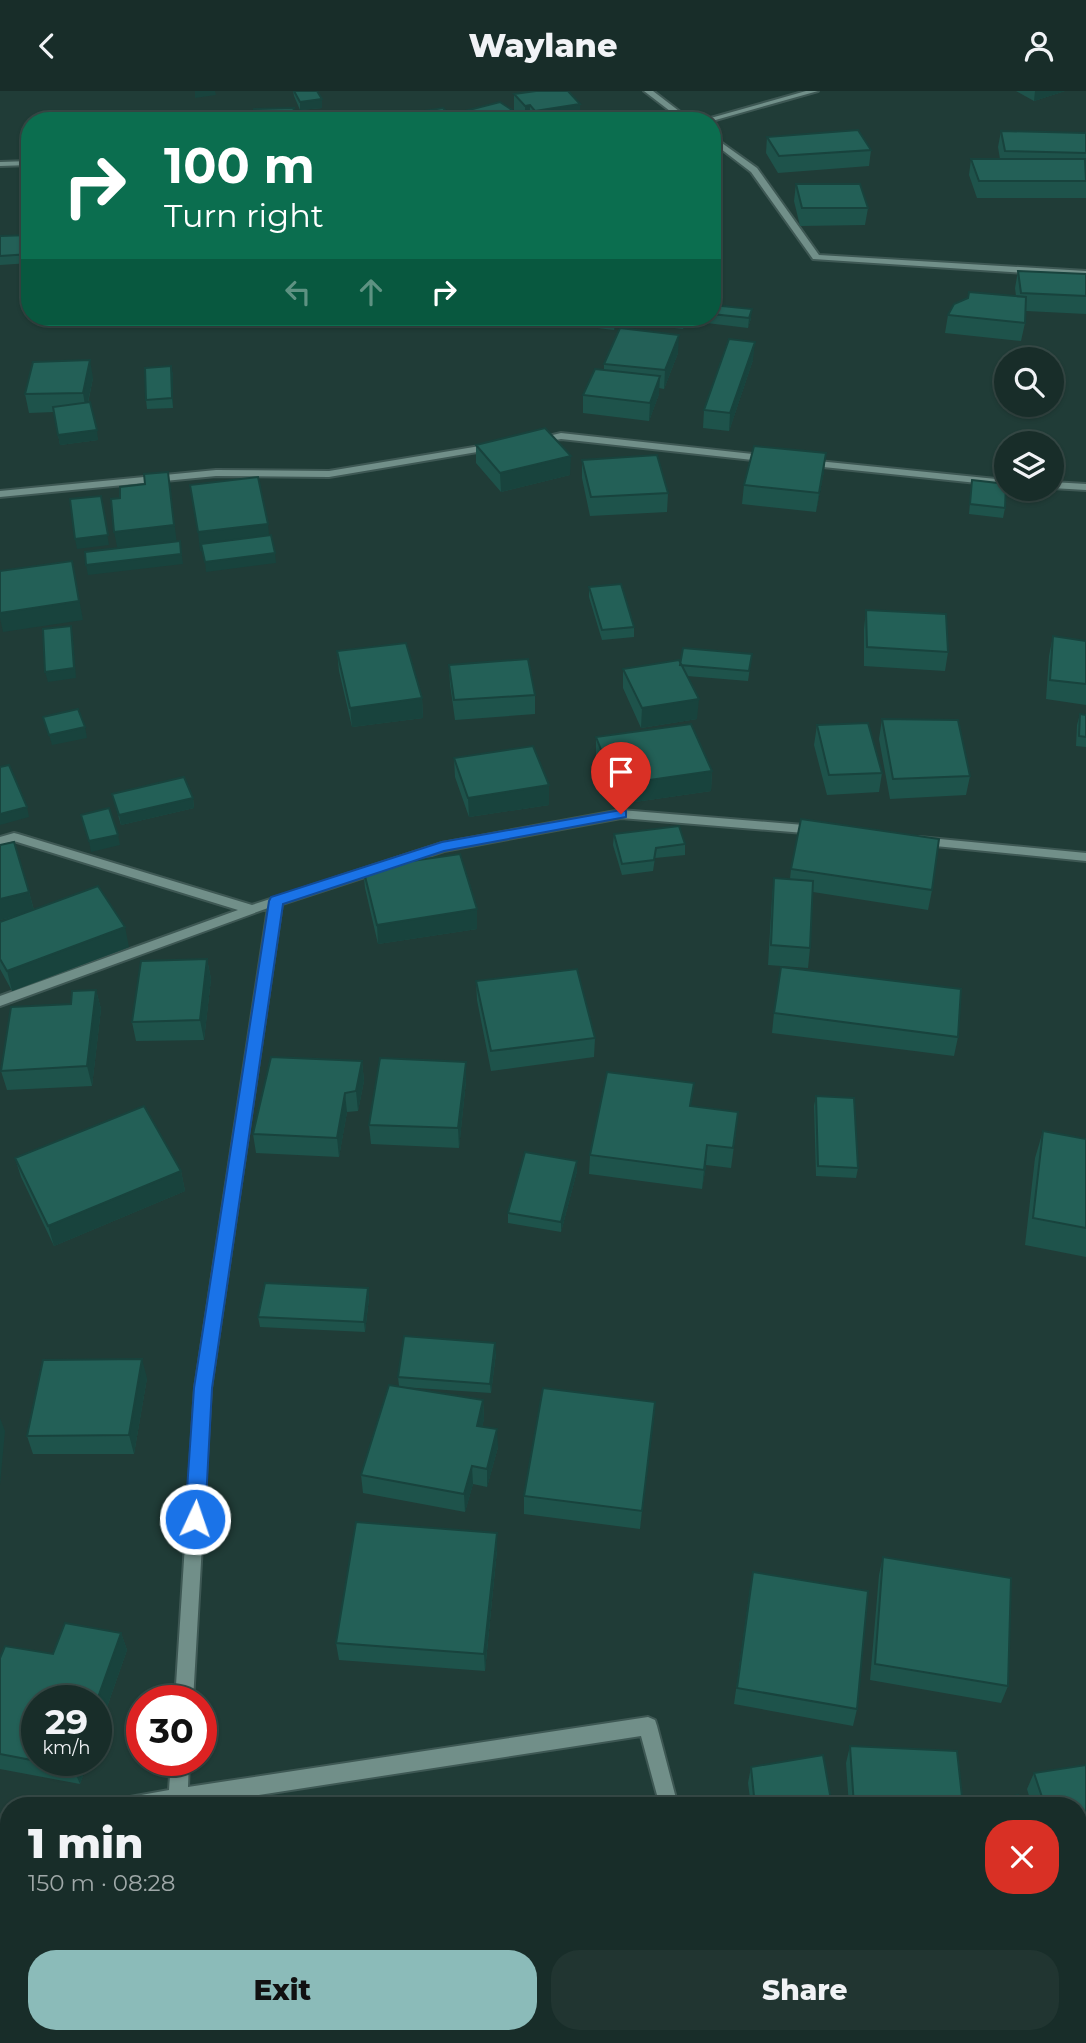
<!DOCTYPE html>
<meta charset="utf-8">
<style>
body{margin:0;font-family:Montserrat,sans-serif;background:#213531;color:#f1f3f6;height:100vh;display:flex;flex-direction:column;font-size:26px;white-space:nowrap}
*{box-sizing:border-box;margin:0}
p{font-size:23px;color:#9fa8a8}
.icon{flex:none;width:38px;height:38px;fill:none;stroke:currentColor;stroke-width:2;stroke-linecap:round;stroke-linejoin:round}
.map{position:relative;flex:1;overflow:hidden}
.side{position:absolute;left:0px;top:1706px;width:1087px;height:247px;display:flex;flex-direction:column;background:#182d29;border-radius:28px 28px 0 0;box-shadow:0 2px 5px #0004,0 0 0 2px #364946}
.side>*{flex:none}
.hud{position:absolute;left:21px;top:21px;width:700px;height:214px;border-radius:28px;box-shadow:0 2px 5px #0004,0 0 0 2px #364946;background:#0b6e4f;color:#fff;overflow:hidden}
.fabs{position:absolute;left:994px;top:256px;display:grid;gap:14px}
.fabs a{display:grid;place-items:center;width:70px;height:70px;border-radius:50%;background:#182d29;box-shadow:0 2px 5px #0004,0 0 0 2px #364946;font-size:35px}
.speed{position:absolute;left:21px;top:1594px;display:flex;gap:14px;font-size:35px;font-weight:700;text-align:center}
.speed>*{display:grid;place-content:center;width:91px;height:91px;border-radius:50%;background:#182d29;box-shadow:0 2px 5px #0004,0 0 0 2px #364946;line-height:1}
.speed small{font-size:18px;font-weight:400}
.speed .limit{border:10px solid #d22;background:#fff;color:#111}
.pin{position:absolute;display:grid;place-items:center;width:60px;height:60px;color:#fff;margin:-72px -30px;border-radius:50% 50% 50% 0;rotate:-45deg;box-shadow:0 0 7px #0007}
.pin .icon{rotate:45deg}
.me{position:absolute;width:77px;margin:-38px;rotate:3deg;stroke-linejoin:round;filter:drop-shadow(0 0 5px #0008)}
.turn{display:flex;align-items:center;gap:24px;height:147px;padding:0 28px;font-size:32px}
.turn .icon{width:91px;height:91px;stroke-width:2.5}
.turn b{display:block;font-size:49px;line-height:60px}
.lanes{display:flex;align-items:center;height:66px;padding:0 28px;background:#0003;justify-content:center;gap:35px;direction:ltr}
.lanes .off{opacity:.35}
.round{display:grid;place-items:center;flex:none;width:74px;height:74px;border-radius:28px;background:#213531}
.summary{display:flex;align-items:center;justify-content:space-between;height:119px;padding:0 28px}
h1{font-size:42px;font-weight:800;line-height:52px}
.primary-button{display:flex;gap:14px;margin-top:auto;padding:14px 28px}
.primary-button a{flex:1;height:80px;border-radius:28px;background:#8bbbb9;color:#111;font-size:28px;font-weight:800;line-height:80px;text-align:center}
.primary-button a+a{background:#213531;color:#f1f3f6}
header{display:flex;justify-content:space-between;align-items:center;height:91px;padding:0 28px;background:#182d29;font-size:32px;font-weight:800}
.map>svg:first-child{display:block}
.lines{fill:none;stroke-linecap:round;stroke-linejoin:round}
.street-casing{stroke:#3e5854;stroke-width:4}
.street{fill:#718f89;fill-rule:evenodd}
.wall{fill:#1e534b}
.shaded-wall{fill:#18433d}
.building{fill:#236057;stroke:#18433d;stroke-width:2}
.route{fill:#1a73e8;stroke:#114b97;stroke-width:2}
</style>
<header><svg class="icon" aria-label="back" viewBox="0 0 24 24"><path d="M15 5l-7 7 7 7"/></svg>Waylane<svg class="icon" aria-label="person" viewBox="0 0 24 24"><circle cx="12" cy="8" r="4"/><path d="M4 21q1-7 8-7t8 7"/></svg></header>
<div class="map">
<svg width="1086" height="1952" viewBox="0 0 1086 1952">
<rect width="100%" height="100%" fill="#203c37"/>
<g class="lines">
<defs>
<path id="street" d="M 644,0 L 653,0 L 692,30 L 683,30 Z
M 806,0 L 818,0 L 712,30 L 700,30 Z
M 712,45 L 757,77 L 819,164 L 1086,180 L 1086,186 L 813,168 L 751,81 L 712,51 Z
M 30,70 L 30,74 L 0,75 L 0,71 Z
M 561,342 L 770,365 L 775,368 L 770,371 L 561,348 L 537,352 L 532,349 Z
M 492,353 L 497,356 L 495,358 L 329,386 L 216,385 L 0,406 L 0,400 L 216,379 L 329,380 Z
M 808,369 L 1006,389 L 1006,395 L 804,374 L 804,370 Z
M 1052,391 L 1086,393 L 1086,399 L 1052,397 Z
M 621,719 L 816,735 L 822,739 L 816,743 L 621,727 L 444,760 L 282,813 L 211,1297 L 193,1610 L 175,1610 L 195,1297 L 268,817 L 0,915 L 0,905 L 238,819 L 14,750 L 0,754 L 0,746 L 14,742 L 18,743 L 252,814 L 442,752 Z
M 919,746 L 1086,762 L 1086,770 L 915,753 L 913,750 L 915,747 Z
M 648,1626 L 655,1629 L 657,1635 L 678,1715 L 660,1715 L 641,1645 L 187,1715 L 117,1715 L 119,1708 L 169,1699 L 171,1670 L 189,1670 L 188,1696 Z
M 9,1726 L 9,1745 L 0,1747 L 0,1727 Z
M 586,1944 L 618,1944 L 614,1952 L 582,1952 Z"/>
</defs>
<use href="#street" class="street-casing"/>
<use href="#street" class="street"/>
</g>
<path class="wall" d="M 293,0 L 317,0 L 322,17 L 300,19 L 294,5 Z
M 1016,0 L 1065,0 L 1034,10 Z
M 514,3 L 580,29 L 461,29 L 461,21 L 517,23 L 514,19 Z
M 295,26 L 294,30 L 253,30 L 253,27 Z
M 1001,40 L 1086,42 L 1086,107 L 977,107 L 969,84 L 971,68 L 1000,68 L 998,56 Z
M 767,46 L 871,59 L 869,75 L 778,82 L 766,62 Z
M 796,93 L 868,117 L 865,134 L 800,135 L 794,110 Z
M 30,144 L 30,172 L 0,174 L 0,145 Z
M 1018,180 L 1086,183 L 1086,223 L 1026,220 L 1025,232 L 1021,250 L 945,242 L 948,224 L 1016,205 L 1015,197 Z
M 712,214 L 751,227 L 748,237 L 690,230 L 691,226 L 712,226 Z
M 564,226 L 621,226 L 614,239 L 564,233 Z
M 623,226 L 688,226 L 683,238 L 623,231 Z
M 678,262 L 664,298 L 659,297 L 659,303 L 649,330 L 583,322 L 583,304 L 604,279 L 604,273 Z
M 753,269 L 729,340 L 703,337 L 704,319 Z
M 171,275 L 173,285 L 173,317 L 147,318 L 146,309 Z
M 93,287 L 88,312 L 98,349 L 60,354 L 54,321 L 29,322 L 25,303 Z
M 476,354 L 570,384 L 501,401 L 476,372 Z
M 582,369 L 668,402 L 667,421 L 590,425 L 582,387 Z
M 824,380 L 816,421 L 742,413 L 744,394 Z
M 972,389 L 1005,417 L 1003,427 L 969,423 Z
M 589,496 L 634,536 L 634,546 L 602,549 L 589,506 Z
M 866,519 L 948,561 L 945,580 L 864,575 L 864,538 Z
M 1053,545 L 1086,550 L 1086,614 L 1046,608 L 1049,565 Z
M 337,560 L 422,607 L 423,627 L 352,636 L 339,580 Z
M 752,563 L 748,590 L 687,585 L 697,628 L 641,637 L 623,597 L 623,578 L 680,572 Z
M 449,574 L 535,604 L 535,623 L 455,629 L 450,593 Z
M 1080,623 L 1086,624 L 1086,656 L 1076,655 L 1077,634 Z
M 882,628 L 970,685 L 966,704 L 890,708 L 879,648 Z
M 817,634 L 882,682 L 879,701 L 827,704 L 814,654 Z
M 596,646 L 712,680 L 711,700 L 614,714 L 596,666 Z
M 454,667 L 549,714 L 469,726 L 455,686 Z
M 112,703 L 193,707 L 194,717 L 121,734 Z
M 614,743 L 685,753 L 685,764 L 655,767 L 653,780 L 622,784 L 613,754 Z
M 0,754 L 29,801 L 34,819 L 129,856 L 12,900 L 0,878 L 0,831 L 17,825 L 0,829 Z
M 363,777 L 477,818 L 477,838 L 378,853 L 365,797 Z
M 791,778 L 932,799 L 928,819 L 813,801 L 810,857 L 808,877 L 768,874 L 772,807 L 774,787 L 790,788 Z
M 207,868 L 211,888 L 204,949 L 136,950 L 132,931 Z
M 476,890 L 595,947 L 594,966 L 491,980 L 477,909 Z
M 96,899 L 101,918 L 92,995 L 7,999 L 1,980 L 71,913 Z
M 774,922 L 958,946 L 954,965 L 772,942 Z
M 362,970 L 364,990 L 358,1020 L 347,1021 L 339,1066 L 256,1062 L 253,1043 Z
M 466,990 L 459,1057 L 371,1053 L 369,1034 Z
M 816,1005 L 858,1077 L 856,1087 L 816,1085 L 814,1015 Z
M 692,1015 L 736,1040 L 731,1077 L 706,1074 L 702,1098 L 589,1083 L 590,1064 Z
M 1043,1040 L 1086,1048 L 1086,1166 L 1025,1154 L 1035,1067 Z
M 15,1067 L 181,1080 L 185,1100 L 54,1155 L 21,1086 Z
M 577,1080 L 561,1141 L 508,1132 L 508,1122 Z
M 368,1197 L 369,1207 L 365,1241 L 260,1236 L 258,1226 Z
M 496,1262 L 491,1302 L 402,1296 L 483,1309 L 484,1328 L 482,1336 L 498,1356 L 487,1396 L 473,1393 L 465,1421 L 363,1402 L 361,1384 L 399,1295 L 398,1286 Z
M 147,1287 L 134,1363 L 33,1363 L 27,1345 Z
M 655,1311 L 640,1438 L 524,1423 L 524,1405 Z
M 497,1459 L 485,1580 L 339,1569 L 336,1552 Z
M 883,1466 L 1008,1595 L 1001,1612 L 870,1589 L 879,1484 Z
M 750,1498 L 857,1618 L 853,1635 L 734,1613 Z
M 121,1542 L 127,1559 L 80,1693 L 0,1678 L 0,1567 L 53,1563 Z
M 850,1655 L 963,1715 L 849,1715 L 846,1672 Z
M 1086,1674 L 1086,1850 L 1078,1851 L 1078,1715 L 1032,1715 L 1027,1698 L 1034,1682 Z
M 751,1676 L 832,1715 L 751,1715 L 748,1692 Z"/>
<path class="shaded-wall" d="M 195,0 L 215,0 L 216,4 L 195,7 Z
M 1035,0 L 1065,0 L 1034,10 Z
M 322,8 L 322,17 L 300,19 L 300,11 Z
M 580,13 L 580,29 L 535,30 L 535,20 Z
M 530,14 L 530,30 L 524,30 L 525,30 L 525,15 Z
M 502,25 L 502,30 L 480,30 Z
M 752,218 L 751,227 L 748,237 L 749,227 Z
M 615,226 L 621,226 L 614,239 Z
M 684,226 L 688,226 L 683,238 Z
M 679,244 L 678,262 L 664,298 L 665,279 Z
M 755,251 L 753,269 L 729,340 L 730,322 Z
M 90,269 L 93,287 L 86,320 L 83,302 Z
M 171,275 L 173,285 L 173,317 L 172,307 Z
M 660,285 L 659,303 L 649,330 L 650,312 Z
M 97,339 L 98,349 L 60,354 L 58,344 Z
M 826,362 L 824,380 L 816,421 L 819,402 Z
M 571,365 L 570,384 L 501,401 L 500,382 Z
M 168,381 L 177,453 L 118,460 L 114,441 Z
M 101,405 L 109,454 L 77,458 L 75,448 Z
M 268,433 L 270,452 L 200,460 L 198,441 Z
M 180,450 L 183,473 L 88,484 L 86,474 Z
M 275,462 L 276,472 L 206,481 L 205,471 Z
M 72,470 L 83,529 L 3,541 L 0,527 L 0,522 Z
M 71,535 L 73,545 L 76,587 L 48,591 L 45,581 Z
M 422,607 L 423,627 L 352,636 L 350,617 Z
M 699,608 L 697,628 L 641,637 L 642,617 Z
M 85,636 L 87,647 L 52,654 L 49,644 Z
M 712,680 L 711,700 L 614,714 L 615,694 Z
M 549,694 L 549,714 L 469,726 L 468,707 Z
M 193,707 L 194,717 L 121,734 L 119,724 Z
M 27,716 L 29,726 L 0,734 L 0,723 Z
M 118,744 L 120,754 L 91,761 L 89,750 Z
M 29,801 L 34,820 L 0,829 L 0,808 Z
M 477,818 L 477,838 L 378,853 L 377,834 Z
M 125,836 L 129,856 L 12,900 L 7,880 Z
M 207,868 L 211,888 L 204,949 L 200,929 Z
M 96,899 L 101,918 L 92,995 L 87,975 Z
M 362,970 L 364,990 L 358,1020 L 356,1000 Z
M 466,971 L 466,990 L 459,1057 L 458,1037 Z
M 345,1002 L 347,1021 L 339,1066 L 337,1047 Z
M 707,1054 L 706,1074 L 702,1098 L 704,1079 Z
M 577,1070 L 577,1080 L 561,1141 L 561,1131 Z
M 181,1080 L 185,1100 L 54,1155 L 48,1135 Z
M 368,1197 L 369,1207 L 365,1241 L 364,1231 Z
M 495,1252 L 496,1262 L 491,1302 L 490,1293 Z
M 142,1268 L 147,1287 L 134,1363 L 129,1344 Z
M 483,1309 L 484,1328 L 478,1353 L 477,1335 Z
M 655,1311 L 654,1329 L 640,1438 L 642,1420 Z
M 0,1327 L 5,1340 L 0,1394 Z
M 497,1338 L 498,1356 L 487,1396 L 487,1378 Z
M 472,1375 L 473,1393 L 465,1421 L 464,1403 Z
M 497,1442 L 497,1459 L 485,1580 L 484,1563 Z
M 121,1542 L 127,1559 L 96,1647 L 96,1612 Z
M 76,1670 L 88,1670 L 80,1693 L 73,1677 Z
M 9,1828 L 9,1845 L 0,1847 L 0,1830 Z
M 451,1944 L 475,1944 L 475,1950 L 469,1952 L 427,1952 Z"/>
<path class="building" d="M 294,0 L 317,0 L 322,8 L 300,11 Z
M 536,0 L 568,0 L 580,13 L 535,20 L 530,14 L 525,15 L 514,3 Z
M 500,11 L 515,21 L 507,25 L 523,22 L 529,29 L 507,30 L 502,25 L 480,30 L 474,30 L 461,21 Z
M 294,17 L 292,26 L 253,27 L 254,18 Z
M 443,17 L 455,30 L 404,30 L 399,24 Z
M 347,22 L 349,30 L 303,30 L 302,25 Z
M 858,39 L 871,59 L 779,65 L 767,46 Z
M 1001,40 L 1086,42 L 1086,62 L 1005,60 Z
M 971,68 L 1085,68 L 1086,90 L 979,90 Z
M 796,93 L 860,93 L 868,117 L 802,117 Z
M 30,144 L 30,163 L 0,165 L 0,145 Z
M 1018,180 L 1086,183 L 1086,205 L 1021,202 Z
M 969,201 L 1026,206 L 1025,232 L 948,224 L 954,213 L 968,207 Z
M 712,214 L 752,218 L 749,227 L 712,223 Z
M 620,237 L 679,244 L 665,279 L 604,273 Z
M 729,248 L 755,251 L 730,322 L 704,319 Z
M 90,269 L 83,302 L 25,303 L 33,271 Z
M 171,275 L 172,307 L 146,309 L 145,277 Z
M 595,278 L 660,285 L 650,312 L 583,304 Z
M 90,311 L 97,339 L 58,344 L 53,316 Z
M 545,337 L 571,365 L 500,382 L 476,354 Z
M 754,355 L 826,362 L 819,402 L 744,394 Z
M 657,364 L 668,402 L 591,406 L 582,369 Z
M 168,381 L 174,434 L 114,441 L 111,408 L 120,407 L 120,396 L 145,393 L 144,383 Z
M 258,386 L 268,433 L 198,441 L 190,394 Z
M 972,389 L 1006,393 L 1005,417 L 970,413 Z
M 101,405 L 108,444 L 75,448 L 70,408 Z
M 271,444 L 275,462 L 205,471 L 201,453 Z
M 180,450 L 181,463 L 86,474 L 85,461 Z
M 72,470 L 79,510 L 0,522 L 0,480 Z
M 621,493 L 634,536 L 602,539 L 589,496 Z
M 866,519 L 946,523 L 948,561 L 867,556 Z
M 71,535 L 74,577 L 45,581 L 43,538 Z
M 1053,545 L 1086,550 L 1086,593 L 1050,589 Z
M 406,552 L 422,607 L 350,617 L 337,560 Z
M 683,557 L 752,563 L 749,580 L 680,574 Z
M 528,568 L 535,604 L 454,609 L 449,574 Z
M 679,569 L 699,608 L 642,617 L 623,578 Z
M 78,618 L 85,636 L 49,644 L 43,626 Z
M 1080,623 L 1086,624 L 1086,646 L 1079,645 Z
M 882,628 L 958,629 L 970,685 L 893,688 Z
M 868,632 L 882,682 L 829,684 L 817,634 Z
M 691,633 L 712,680 L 615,694 L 596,646 Z
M 533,655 L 549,694 L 468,707 L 454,667 Z
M 9,674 L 27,716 L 0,723 L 0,676 Z
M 184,686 L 193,707 L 119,724 L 112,703 Z
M 109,717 L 118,744 L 89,750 L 81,724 Z
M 801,728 L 939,748 L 932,799 L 791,778 Z
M 679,735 L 685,753 L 656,757 L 654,769 L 622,773 L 614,743 Z
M 14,751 L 29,801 L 0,808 L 0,754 Z
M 460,763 L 477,818 L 377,834 L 363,777 Z
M 774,787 L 813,790 L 810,857 L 771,854 Z
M 98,795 L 125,836 L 7,880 L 0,868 L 0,831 Z
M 207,868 L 200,929 L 132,931 L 141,870 Z
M 781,876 L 961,898 L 958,946 L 774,922 Z
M 577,878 L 595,947 L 491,960 L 476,890 Z
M 96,899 L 87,975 L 1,980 L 11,916 L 71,913 L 72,900 Z
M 271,966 L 362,970 L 356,1000 L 345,1002 L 337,1047 L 253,1043 Z
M 380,967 L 466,971 L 458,1037 L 369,1034 Z
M 607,981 L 694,992 L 690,1015 L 738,1021 L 733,1057 L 707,1054 L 704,1079 L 590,1064 Z
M 816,1005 L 854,1007 L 858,1077 L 818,1075 Z
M 144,1015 L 181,1080 L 48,1135 L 15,1067 Z
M 1043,1040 L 1086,1048 L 1086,1137 L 1033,1127 Z
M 525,1061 L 577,1070 L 561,1131 L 508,1122 Z
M 265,1192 L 368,1197 L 364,1231 L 258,1226 Z
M 404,1245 L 495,1252 L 490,1293 L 398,1286 Z
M 142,1268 L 129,1344 L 27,1345 L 43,1269 Z
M 389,1294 L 483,1309 L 477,1335 L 497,1338 L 487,1378 L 472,1375 L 464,1403 L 361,1384 Z
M 543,1297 L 655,1311 L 642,1420 L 524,1405 Z
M 356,1431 L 497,1442 L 484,1563 L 336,1552 Z
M 883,1466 L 1011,1487 L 1008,1595 L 875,1573 Z
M 753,1481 L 868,1500 L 857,1618 L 737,1597 Z
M 65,1532 L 121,1542 L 96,1612 L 96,1610 L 37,1610 L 37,1670 L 76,1670 L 73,1677 L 0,1663 L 0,1567 L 5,1555 L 53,1563 Z
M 850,1655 L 957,1660 L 963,1715 L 854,1715 Z
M 823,1664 L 832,1715 L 755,1715 L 751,1676 Z
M 1086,1674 L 1086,1837 L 1085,1837 L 1078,1815 L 1078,1715 L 1045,1715 L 1034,1682 Z
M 1018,1704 L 1023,1715 L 976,1715 Z
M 9,1745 L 9,1828 L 0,1830 L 0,1747 Z
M 173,1944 L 291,1944 L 292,1952 L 149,1952 Z
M 341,1944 L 451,1944 L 427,1952 L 343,1952 Z
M 690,1944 L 726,1944 L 730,1952 L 678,1952 Z"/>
<path class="route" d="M 621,719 L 626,720 L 626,726 L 444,760 L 283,813 L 212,1297 L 205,1428 L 202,1434 L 195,1436 L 188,1434 L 185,1428 L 194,1297 L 269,810 L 271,806 L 442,751 Z"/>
</svg>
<div class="fabs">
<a><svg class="icon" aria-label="search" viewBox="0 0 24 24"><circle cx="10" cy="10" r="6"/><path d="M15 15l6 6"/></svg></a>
<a><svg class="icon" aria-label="layers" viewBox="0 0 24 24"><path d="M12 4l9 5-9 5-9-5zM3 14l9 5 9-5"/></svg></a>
</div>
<div class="speed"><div>29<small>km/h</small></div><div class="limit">30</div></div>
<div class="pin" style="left:621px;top:723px;background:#d93025"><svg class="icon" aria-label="arrive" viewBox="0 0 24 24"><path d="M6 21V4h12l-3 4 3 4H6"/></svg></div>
<svg class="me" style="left:195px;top:1428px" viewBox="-20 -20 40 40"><circle r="17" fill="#1a73e8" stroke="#fff" stroke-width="3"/><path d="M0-11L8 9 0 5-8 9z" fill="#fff"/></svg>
<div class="hud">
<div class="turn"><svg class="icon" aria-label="right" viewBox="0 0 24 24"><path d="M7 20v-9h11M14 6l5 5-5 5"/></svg><div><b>100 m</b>Turn right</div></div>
<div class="lanes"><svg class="icon off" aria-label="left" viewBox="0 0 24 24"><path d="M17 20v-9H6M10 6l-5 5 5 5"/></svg><svg class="icon off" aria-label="ahead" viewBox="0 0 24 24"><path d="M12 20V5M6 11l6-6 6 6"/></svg><svg class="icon" aria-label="right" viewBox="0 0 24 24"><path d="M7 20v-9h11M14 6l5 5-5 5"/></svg></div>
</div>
<section class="side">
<div class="summary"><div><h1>1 min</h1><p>150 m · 08:28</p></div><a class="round" style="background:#d93025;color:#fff"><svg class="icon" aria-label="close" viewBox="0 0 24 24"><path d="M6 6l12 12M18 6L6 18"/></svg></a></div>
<div class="primary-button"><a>Exit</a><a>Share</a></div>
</section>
</div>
